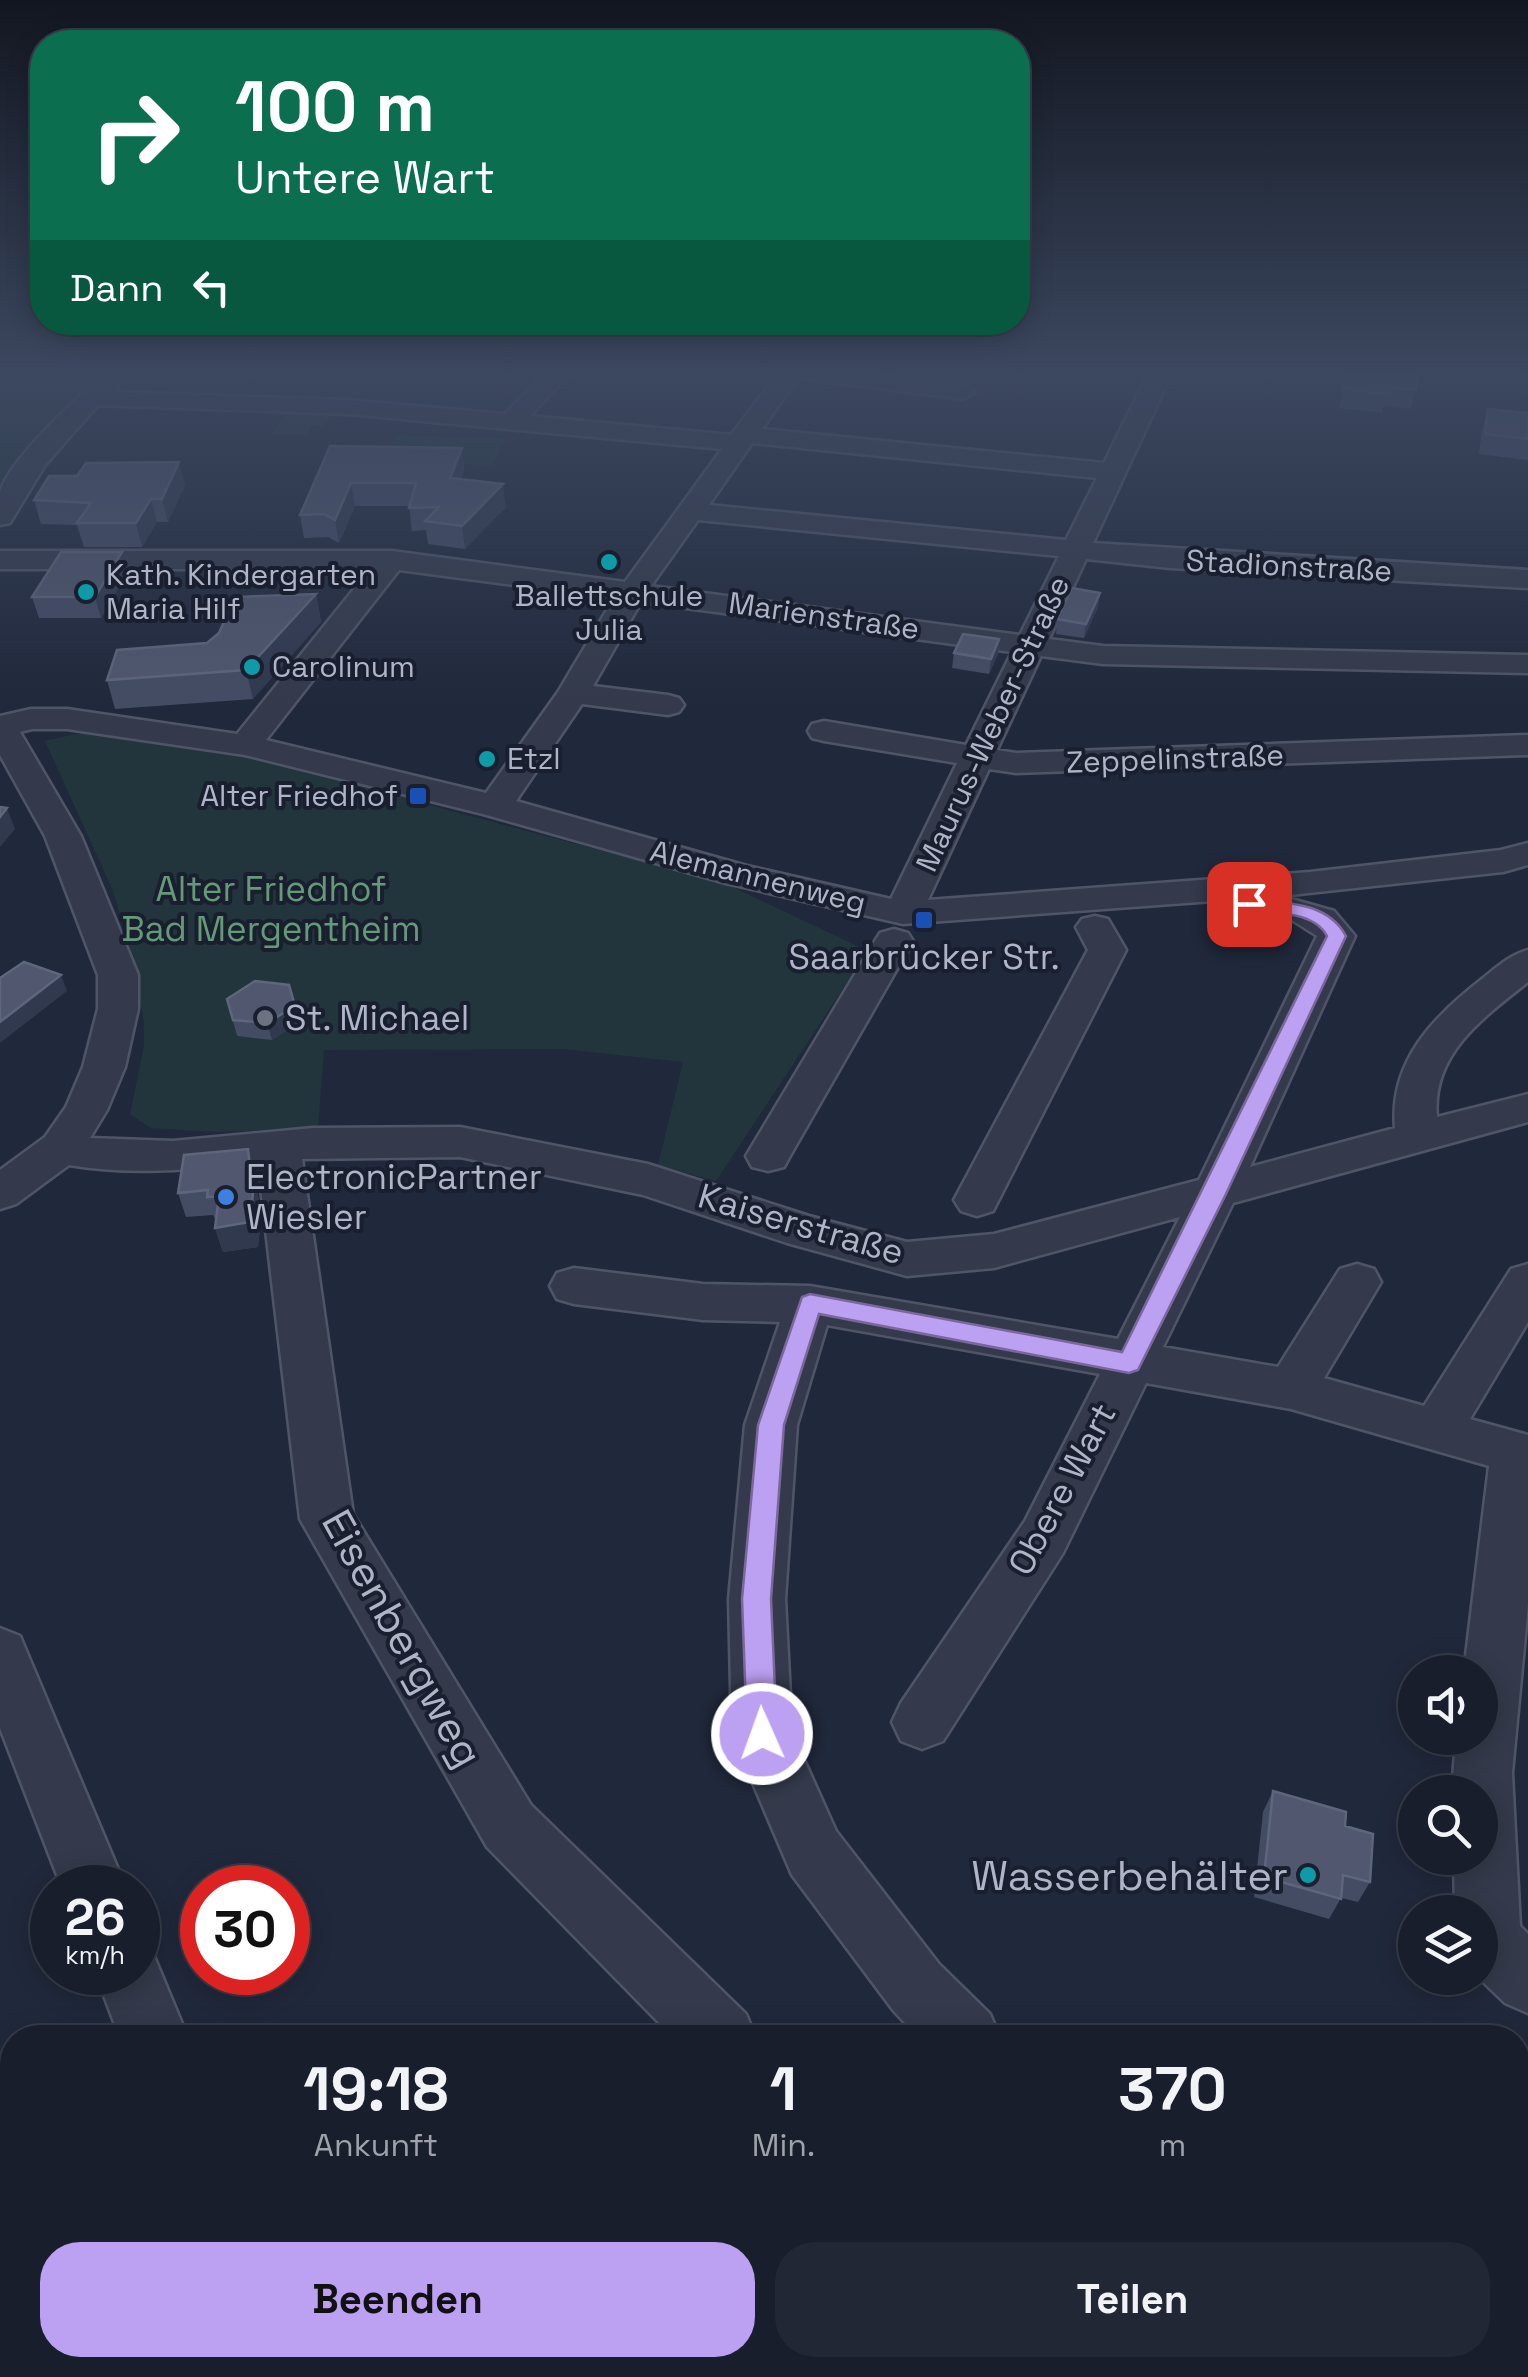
<!DOCTYPE html>
<html lang="de">
<meta charset="utf-8">
<style>
body{margin:0;font-family:"Space Grotesk",sans-serif;background:#212734;color:#f1f3f6;height:100vh;display:flex;flex-direction:column;font-size:38px;white-space:nowrap}
*{box-sizing:border-box;margin:0}
p{font-size:32px;color:#9fa2a9}
.icon{flex:none;width:55px;height:55px;fill:none;stroke:currentColor;stroke-width:2;stroke-linecap:round;stroke-linejoin:round}
.map{position:relative;flex:1;overflow:hidden}
.panel{position:absolute;left:0px;top:2025px;width:1530px;height:352px;display:flex;flex-direction:column;background:#181e2c;border-radius:40px 40px 0 0;box-shadow:0 5px 25px #0003,0 0 0 2px #363c48}
.panel>*{flex:none}
.banner{position:absolute;left:30px;top:30px;width:1000px;height:305px;border-radius:40px;box-shadow:0 5px 25px #0003,0 0 0 2px #363c48;background:#0b6e4f;color:#fff;overflow:hidden}
.buttons{position:absolute;left:1398px;top:1655px;display:grid;gap:20px}
.buttons a{display:grid;place-items:center;width:100px;height:100px;border-radius:50%;background:#181e2c;box-shadow:0 5px 25px #0003,0 0 0 2px #363c48;font-size:50px}
.speed{position:absolute;left:30px;top:1865px;display:flex;gap:20px;font-size:50px;font-weight:700;text-align:center}
.speed>*{display:grid;place-content:center;width:130px;height:130px;border-radius:50%;background:#181e2c;box-shadow:0 5px 25px #0003,0 0 0 2px #363c48;line-height:1}
.speed small{font-size:25px;font-weight:400}
.speed .limit{border:15px solid #d22;background:#fff;color:#111}
.pin{position:absolute;display:grid;place-items:center;width:85px;height:85px;color:#fff;margin:-42px;border-radius:20px;box-shadow:0 5px 15px #0006}
.me{position:absolute;width:110px;margin:-55px;rotate:358deg;stroke-linejoin:round;filter:drop-shadow(0 0 8px #0008)}
.turn{display:flex;align-items:center;gap:35px;height:210px;padding:0 40px;font-size:45px}
.turn .icon{width:130px;height:130px;stroke-width:2.5}
.turn b{display:block;font-size:70px;line-height:85px}
.then{display:flex;align-items:center;height:95px;padding:0 40px;background:#0003;gap:20px;font-size:38px}
.eta{display:flex;justify-content:space-evenly;align-items:center;height:170px;text-align:center}
.eta b{font-size:60px;font-weight:800;line-height:70px}
.action{display:flex;gap:20px;margin-top:auto;padding:20px 40px}
.action a{flex:1;height:115px;border-radius:40px;background:#bca0f2;color:#111;font-size:40px;font-weight:800;line-height:115px;text-align:center}
.action a+a{background:#212734;color:#f1f3f6}
.map>svg:first-child{display:block}
.green{fill:#22353c}
.lines{fill:none;stroke-linecap:round;stroke-linejoin:round}
.minor-casing{stroke:#4f5566;stroke-width:5}
.minor{fill:#343a4b;fill-rule:evenodd}
.wall{fill:#444c64}
.shaded-wall{fill:#31394f}
.building{fill:#50576e;stroke:#5e667c;stroke-width:2.5}
.route{fill:#bca0f2;stroke:#7a689d;stroke-width:2.5}
.culture-dot{fill:#0f9aa8;stroke:#1a1f30;stroke-width:4}
.transit-dot{fill:#1a4fb4;stroke:#1a1f30;stroke-width:4}
.worship-dot{fill:#6b7280;stroke:#1a1f30;stroke-width:4}
.shop-dot{fill:#3f7fe0;stroke:#1a1f30;stroke-width:4}
.labels{text-anchor:middle;stroke-width:8;stroke-linejoin:round;paint-order:stroke}
.far-street-label{font-size:30px;fill:#afb5c8;stroke:#1a1f30}
.far-poi-label{font-size:30px;fill:#afb5c8;stroke:#1a1f30;text-anchor:start}
.park-label{font-size:35px;fill:#659a79;stroke:#1a1f30}
.poi-label{font-size:35px;fill:#afb5c8;stroke:#1a1f30;text-anchor:start}
.street-label{font-size:35px;fill:#afb5c8;stroke:#1a1f30}
.near-street-label{font-size:42px;fill:#afb5c8;stroke:#1a1f30}
.near-poi-label{font-size:42px;fill:#afb5c8;stroke:#1a1f30;text-anchor:end}
</style>
<div class="map">
<svg width="1528" height="2377" viewBox="0 0 1528 2377">
<rect width="100%" height="100%" fill="#20283b"/>
<path class="green" d="M 0,373 L 111,373 L 0,488 Z
M 288,411 L 334,412 L 323,427 L 312,427 L 306,435 L 272,434 Z
M 397,435 L 506,439 L 492,465 L 381,460 Z
M 93,730 L 270,757 L 425,798 L 425,804 L 724,883 L 868,951 L 716,1181 L 658,1165 L 683,1062 L 562,1049 L 324,1050 L 318,1128 L 217,1132 L 150,1128 L 130,1114 L 144,1046 L 144,1022 L 132,956 L 113,891 L 45,741 Z"/>
<g class="lines">
<defs>
<path id="minor" d="M 104,373 L 121,373 L 125,378 L 112,392 L 348,400 L 505,414 L 545,373 L 570,373 L 530,416 L 731,435 L 778,373 L 866,373 L 963,385 L 975,392 L 963,399 L 798,378 L 762,429 L 1104,463 L 1148,373 L 1172,373 L 1093,543 L 1528,570 L 1528,588 L 1170,568 L 1086,559 L 1049,639 L 1103,646 L 1528,655 L 1528,673 L 1103,664 L 1041,656 L 997,750 L 1016,753 L 1528,735 L 1528,755 L 1016,773 L 989,769 L 928,900 L 1310,872 L 1501,850 L 1528,843 L 1528,865 L 1503,872 L 1281,896 L 1334,911 L 1355,936 L 1250,1167 L 1395,1128 C 1389,1062 1433,1017 1482,979 C 1497,967 1510,955 1528,950 L 1528,982 C 1484,1017 1431,1054 1437,1117 L 1528,1094 L 1528,1122 L 1233,1203 L 1163,1347 L 1278,1367 L 1340,1269 L 1357,1264 L 1374,1269 L 1381,1282 L 1324,1378 L 1424,1406 L 1511,1269 L 1528,1264 L 1528,1322 L 1470,1419 L 1528,1435 L 1528,1604 L 1512,1773 L 1520,1926 L 1528,1934 L 1528,2013 L 1505,2003 L 1479,1978 L 1480,1912 L 1455,1912 L 1454,1858 L 1480,1858 L 1480,1792 L 1452,1792 L 1456,1738 L 1480,1738 L 1480,1672 L 1464,1672 L 1489,1466 L 1291,1409 L 1146,1383 L 1063,1553 L 943,1741 L 922,1749 L 901,1741 L 892,1722 L 901,1703 L 1025,1521 L 1100,1374 L 827,1325 L 797,1425 L 785,1599 L 792,1733 L 836,1831 L 939,1964 L 990,2014 L 1000,2038 L 919,2038 L 893,2010 L 792,1875 L 732,1734 L 729,1599 L 745,1425 L 780,1322 L 703,1320 L 574,1304 L 557,1299 L 550,1286 L 557,1273 L 574,1268 L 703,1284 L 810,1286 L 1118,1339 L 1180,1217 L 994,1268 L 907,1276 L 787,1243 L 643,1195 L 460,1157 L 302,1159 L 353,1514 L 531,1805 L 746,2014 L 756,2038 L 674,2038 L 487,1847 L 300,1519 L 258,1163 C 194,1169 133,1176 69,1165 L 16,1204 L 0,1209 L 0,1170 L 45,1137 L 66,1107 L 83,1067 L 98,1009 L 98,975 L 45,836 L 0,755 L 0,716 L 31,709 L 67,709 L 237,734 L 370,569 L 0,569 L 0,551 L 392,551 L 625,582 L 722,449 L 348,414 L 98,405 L 45,465 L 10,523 L 0,525 C 0,516 0,502 0,493 C 8,460 79,397 104,373 ZM 752,443 L 1097,478 L 1066,540 L 709,505 ZM 698,520 L 1059,556 L 1020,635 L 651,586 ZM 399,570 L 614,598 L 558,692 L 486,793 L 266,740 ZM 641,602 L 1012,652 L 966,745 L 824,721 L 812,724 L 808,731 L 812,738 L 824,741 L 957,763 L 891,899 L 747,866 L 516,801 L 582,704 L 668,715 L 679,712 L 684,705 L 679,698 L 668,695 L 593,686 ZM 32,729 L 67,729 L 245,755 L 483,814 L 726,883 L 903,924 L 1240,899 L 1236,905 L 1242,913 L 1292,920 L 1317,936 L 1199,1180 L 994,1234 L 907,1242 L 809,1216 L 648,1164 L 460,1127 L 313,1128 L 173,1141 L 90,1138 L 107,1110 L 125,1067 L 138,1009 L 138,975 L 81,836 L 20,732 Z
M 1095,916 L 1108,919 L 1126,950 L 993,1211 L 977,1216 L 961,1211 L 954,1200 L 1088,950 L 1076,927 L 1082,919 Z
M 894,929 L 908,933 L 913,941 L 790,1156 L 784,1167 L 768,1171 L 752,1167 L 746,1156 L 875,941 L 880,933 Z
M 0,1628 L 20,1636 L 126,1888 L 62,1888 L 0,1728 Z
M 138,1943 L 151,1949 L 188,2038 L 120,2038 L 95,1972 L 138,1972 Z
M 246,2365 L 322,2365 L 327,2377 L 251,2377 Z
M 1015,2365 L 1098,2365 L 1103,2377 L 1020,2377 Z"/>
</defs>
<use href="#minor" class="minor-casing"/>
<use href="#minor" class="minor"/>
</g>
<path class="wall" d="M 1348,373 L 1416,390 L 1411,409 L 1383,406 L 1382,413 L 1339,408 Z
M 1488,409 L 1528,413 L 1528,460 L 1479,454 L 1482,429 Z
M 330,446 L 462,448 L 464,470 L 461,479 L 506,507 L 465,549 L 428,544 L 426,530 L 412,531 L 409,506 L 355,506 L 339,543 L 328,537 L 304,538 L 300,515 Z
M 185,485 L 168,522 L 157,522 L 142,547 L 84,547 L 77,525 L 41,524 L 34,500 Z
M 127,573 L 101,618 L 39,618 L 32,597 Z
M 1100,593 L 1098,607 L 1084,638 L 1056,634 L 1057,619 Z
M 316,594 L 321,622 L 253,699 L 115,709 L 107,680 L 207,643 Z
M 999,639 L 998,654 L 989,674 L 952,668 L 954,653 Z
M 227,999 L 299,1022 L 272,1040 L 237,1036 Z
M 248,1149 L 255,1173 L 261,1218 L 258,1247 L 223,1252 L 215,1228 L 216,1221 L 213,1215 L 186,1217 L 178,1193 Z
M 1273,1791 L 1345,1826 L 1370,1882 L 1358,1902 L 1341,1898 L 1329,1919 L 1254,1897 L 1263,1812 Z"/>
<path class="shaded-wall" d="M 462,448 L 464,470 L 453,500 L 450,478 Z
M 179,462 L 185,485 L 168,522 L 162,499 Z
M 351,483 L 355,506 L 339,543 L 335,520 Z
M 503,484 L 506,507 L 465,549 L 462,526 Z
M 151,499 L 157,522 L 142,547 L 136,523 Z
M 122,552 L 127,573 L 101,618 L 95,597 Z
M 1100,593 L 1098,607 L 1084,638 L 1086,624 Z
M 316,594 L 321,622 L 253,699 L 246,670 Z
M 999,639 L 998,654 L 989,674 L 991,659 Z
M 7,808 L 15,829 L 0,847 L 0,817 Z
M 61,975 L 67,991 L 0,1043 L 0,1022 Z
M 295,1006 L 299,1022 L 272,1040 L 267,1023 Z
M 248,1149 L 255,1173 L 261,1218 L 258,1247 L 223,1252 L 215,1228 Z"/>
<path class="building" d="M 1348,373 L 1419,373 L 1416,390 L 1388,387 L 1386,394 L 1344,389 Z
M 1488,409 L 1528,413 L 1528,439 L 1485,434 Z
M 330,446 L 462,448 L 450,478 L 503,484 L 462,526 L 425,521 L 439,507 L 409,508 L 416,483 L 351,483 L 335,520 L 324,514 L 300,515 Z
M 179,462 L 162,499 L 151,499 L 136,523 L 77,523 L 91,503 L 34,500 L 49,476 L 77,476 L 86,463 Z
M 61,552 L 122,552 L 95,597 L 32,597 Z
M 1072,588 L 1100,593 L 1086,624 L 1057,619 Z
M 316,594 L 246,670 L 107,680 L 117,650 L 207,643 L 219,633 L 235,597 Z
M 963,634 L 999,639 L 991,659 L 954,653 Z
M 0,807 L 7,808 L 0,817 Z
M 24,962 L 61,975 L 0,1022 L 0,978 Z
M 255,981 L 289,985 L 295,1006 L 267,1023 L 233,1020 L 227,999 Z
M 248,1149 L 253,1193 L 250,1222 L 215,1228 L 219,1196 L 207,1197 L 208,1190 L 178,1193 L 184,1155 Z
M 1273,1791 L 1346,1812 L 1345,1826 L 1373,1834 L 1370,1882 L 1343,1875 L 1341,1899 L 1264,1877 Z"/>
<linearGradient id="sky" x2="0" y2="1"><stop stop-color="#121620"/><stop offset="0.53" stop-color="#3c4860"/><stop offset="1" stop-color="#3c4860" stop-opacity="0"/></linearGradient>
<rect width="1528" height="706" fill="url(#sky)"/>
<path class="route" d="M 1249,899 C 1284,903 1327,901 1346,936 L 1226,1194 L 1138,1370 L 1129,1373 L 819,1314 L 784,1425 L 771,1599 L 777,1734 L 773,1744 L 762,1748 L 751,1744 L 747,1734 L 742,1599 L 758,1425 L 802,1297 L 810,1294 L 1122,1352 L 1327,936 C 1313,909 1268,914 1242,908 L 1239,904 Z"/>
<g class="culture-dot">
<circle cx="609" cy="562" r="10"/>
<circle cx="86" cy="592" r="10"/>
<circle cx="252" cy="667" r="10"/>
<circle cx="487" cy="759" r="10"/>
<circle cx="1308" cy="1875" r="10"/>
</g>
<g class="transit-dot">
<rect x="408" y="786" width="20" height="20" rx="5"/>
<rect x="914" y="910" width="20" height="20" rx="5"/>
</g>
<circle class="worship-dot" cx="265" cy="1018" r="10"/>
<circle class="shop-dot" cx="226" cy="1197" r="10"/>
<g class="labels">
<g class="far-street-label">
<text transform="translate(1289 566) rotate(3)" y="10">Stadionstraße</text>
<text transform="translate(824 616) rotate(8)" y="10">Marienstraße</text>
<text transform="translate(993 724) rotate(-65)" y="10">Maurus-Weber-Straße</text>
<text transform="translate(1175 759) rotate(-2)" y="10">Zeppelinstraße</text>
<text transform="translate(758 877) rotate(14)" y="10">Alemannenweg</text>
</g>
<g class="far-poi-label">
<text x="106" y="585">Kath. Kindergarten<tspan x="106" dy="34">Maria Hilf</tspan></text>
<text x="609" y="606" text-anchor="middle">Ballettschule<tspan x="609" dy="34">Julia</tspan></text>
<text x="272" y="677">Carolinum</text>
<text x="507" y="769">Etzl</text>
<text x="398" y="806" text-anchor="end">Alter Friedhof</text>
</g>
<g class="park-label">
<text x="271" y="901">Alter Friedhof<tspan x="271" dy="40">Bad Mergentheim</tspan></text>
</g>
<g class="poi-label">
<text x="924" y="969" text-anchor="middle">Saarbrücker Str.</text>
<text x="285" y="1030">St. Michael</text>
<text x="246" y="1189">ElectronicPartner<tspan x="246" dy="40">Wiesler</tspan></text>
</g>
<g class="street-label">
<text transform="translate(801 1224) rotate(16)" y="12">Kaiserstraße</text>
<text transform="translate(1062 1489) rotate(-62)" y="12">Obere Wart</text>
</g>
<g class="near-street-label">
<text transform="translate(403 1638) rotate(61)" y="15">Eisenbergweg</text>
</g>
<g class="near-poi-label">
<text x="1288" y="1890">Wasserbehälter</text>
</g>
</g>
</svg>
<div class="buttons">
<a><svg class="icon" aria-label="sound" viewBox="0 0 24 24"><path d="M4 9h4l5-4v14l-5-4H4zM17 9q2 3 0 6"/></svg></a>
<a><svg class="icon" aria-label="search" viewBox="0 0 24 24"><circle cx="10" cy="10" r="6"/><path d="M15 15l6 6"/></svg></a>
<a><svg class="icon" aria-label="layers" viewBox="0 0 24 24"><path d="M12 4l9 5-9 5-9-5zM3 14l9 5 9-5"/></svg></a>
</div>
<div class="speed"><div>26<small>km/h</small></div><div class="limit">30</div></div>
<div class="pin" style="left:1249px;top:904px;background:#d93025"><svg class="icon" aria-label="arrive" viewBox="0 0 24 24"><path d="M6 21V4h12l-3 4 3 4H6"/></svg></div>
<svg class="me" style="left:762px;top:1734px" viewBox="-20 -20 40 40"><circle r="17" fill="#bca0f2" stroke="#fff" stroke-width="3"/><path d="M0-11L8 9 0 5-8 9z" fill="#fff"/></svg>
<div class="banner">
<div class="turn"><svg class="icon" aria-label="right" viewBox="0 0 24 24"><path d="M7 20v-9h11M14 6l5 5-5 5"/></svg><div><b>100 m</b>Untere Wart</div></div>
<div class="then">Dann<svg class="icon" aria-label="left" viewBox="0 0 24 24"><path d="M17 20v-9H6M10 6l-5 5 5 5"/></svg></div>
</div>
<section class="panel">
<div class="eta">
<div><b>19:18</b><p>Ankunft</p></div>
<div><b>1</b><p>Min.</p></div>
<div><b>370</b><p>m</p></div>
</div>
<div class="action"><a>Beenden</a><a>Teilen</a></div>
</section>
</div>
